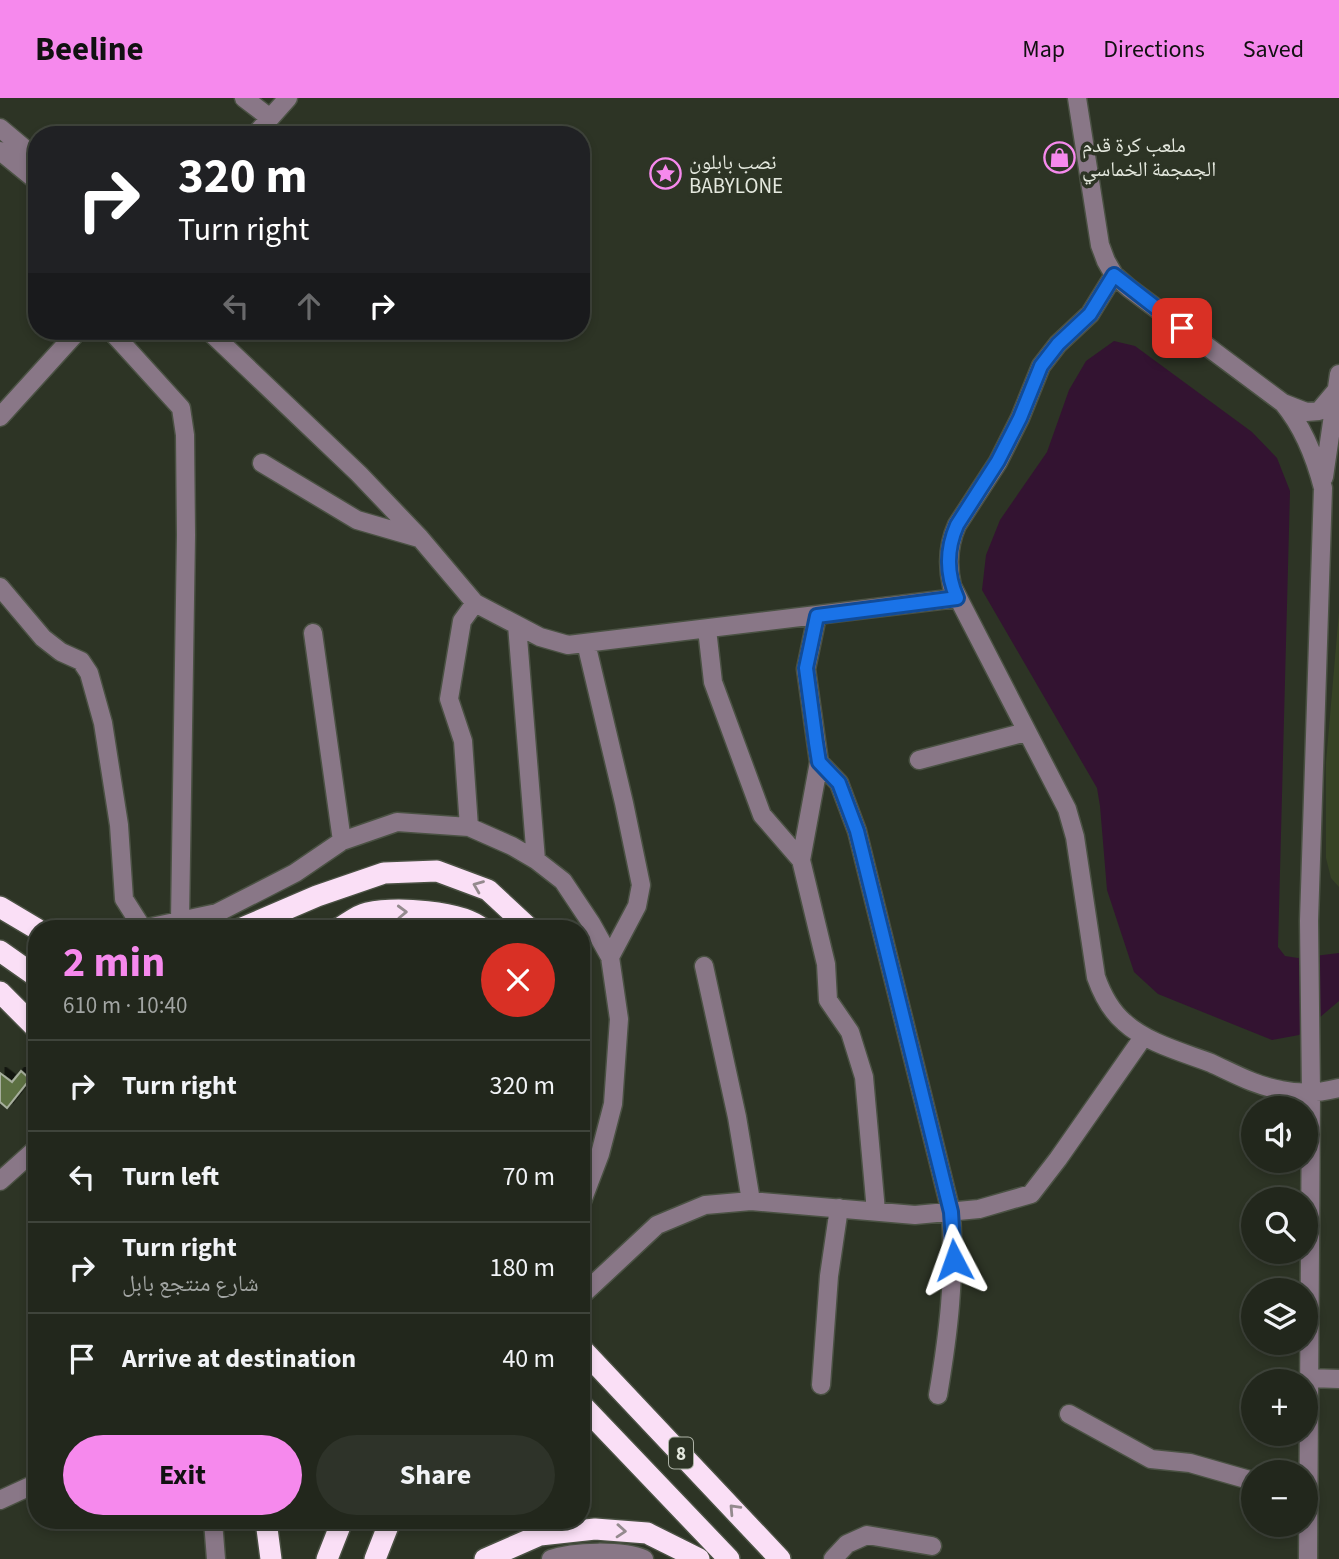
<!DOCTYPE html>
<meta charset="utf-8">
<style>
body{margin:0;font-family:"Source Sans 3","Noto Naskh Arabic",sans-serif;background:#2e3329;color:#f1f3f6;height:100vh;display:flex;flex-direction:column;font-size:26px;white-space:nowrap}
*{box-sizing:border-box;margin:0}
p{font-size:23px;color:#a2a5a3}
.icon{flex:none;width:38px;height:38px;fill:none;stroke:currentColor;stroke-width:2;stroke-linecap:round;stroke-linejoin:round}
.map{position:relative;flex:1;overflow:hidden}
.drawer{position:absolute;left:28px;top:822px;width:562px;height:609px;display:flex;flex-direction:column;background:#22271c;border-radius:28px;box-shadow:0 4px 10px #0003,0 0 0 2px #3f443b}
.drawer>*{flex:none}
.banner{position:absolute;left:28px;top:28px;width:562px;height:214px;border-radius:28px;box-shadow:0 4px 10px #0003,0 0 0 2px #3f443b;background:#202124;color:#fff;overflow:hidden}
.controls{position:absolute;left:1241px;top:998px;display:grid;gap:14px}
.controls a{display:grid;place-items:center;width:77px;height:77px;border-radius:50%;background:#22271c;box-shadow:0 4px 10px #0003,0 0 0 2px #3f443b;font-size:35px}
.pin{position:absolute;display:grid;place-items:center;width:60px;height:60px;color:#fff;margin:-30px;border-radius:14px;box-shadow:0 4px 10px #0006}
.me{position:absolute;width:77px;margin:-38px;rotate:356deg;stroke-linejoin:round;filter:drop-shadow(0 0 5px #0008)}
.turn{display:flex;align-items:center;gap:24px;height:147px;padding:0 35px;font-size:32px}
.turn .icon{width:91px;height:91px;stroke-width:2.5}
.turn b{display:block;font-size:49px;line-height:60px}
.lanes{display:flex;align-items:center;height:66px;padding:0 35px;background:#0003;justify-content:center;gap:35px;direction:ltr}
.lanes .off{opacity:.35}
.round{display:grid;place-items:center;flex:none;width:74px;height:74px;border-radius:37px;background:#2e3329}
.summary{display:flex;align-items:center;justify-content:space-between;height:119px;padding:0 35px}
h1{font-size:42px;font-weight:700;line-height:52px;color:#f689ed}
.cta{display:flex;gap:14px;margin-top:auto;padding:14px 35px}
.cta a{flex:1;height:80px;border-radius:42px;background:#f689ed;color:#111;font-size:28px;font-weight:700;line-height:80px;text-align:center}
.cta a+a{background:#2e3329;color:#f1f3f6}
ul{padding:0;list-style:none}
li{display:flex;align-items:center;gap:21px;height:91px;padding:0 35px;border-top:2px solid #3f443b}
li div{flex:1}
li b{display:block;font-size:26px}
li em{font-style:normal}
header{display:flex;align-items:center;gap:42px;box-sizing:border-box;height:98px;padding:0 35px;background:#f689ed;color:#111}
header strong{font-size:33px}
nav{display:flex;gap:38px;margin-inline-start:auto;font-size:24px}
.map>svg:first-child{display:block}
.green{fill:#374325}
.water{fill:#331331}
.building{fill:#5c6f42;stroke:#a6ae9c;stroke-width:2;filter:url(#shadow)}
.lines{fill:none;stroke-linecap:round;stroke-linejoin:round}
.minor-casing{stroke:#4a5143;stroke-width:21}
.highway-casing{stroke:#4a5143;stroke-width:24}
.minor{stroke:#897787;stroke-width:18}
.highway{stroke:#fadff6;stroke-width:21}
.oneway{stroke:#948a8e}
.route-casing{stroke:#114b97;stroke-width:18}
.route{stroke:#1a73e8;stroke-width:12}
.labels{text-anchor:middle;stroke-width:7;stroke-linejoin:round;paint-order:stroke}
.shield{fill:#2d3425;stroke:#adb2a6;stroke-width:2}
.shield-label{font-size:19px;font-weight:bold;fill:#e4e8de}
.poi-label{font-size:21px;fill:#e4e8de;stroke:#2d3425;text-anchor:start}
</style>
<header>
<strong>Beeline</strong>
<nav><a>Map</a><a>Directions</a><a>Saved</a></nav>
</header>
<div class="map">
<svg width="1339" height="1461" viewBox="0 0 1339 1461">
<defs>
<filter id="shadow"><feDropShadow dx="5.5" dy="-5.5" stdDeviation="0" flood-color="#0009"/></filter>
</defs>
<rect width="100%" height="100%" fill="#2d3425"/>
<path class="green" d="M 1339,514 L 1339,789 L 1331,780 L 1326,760 L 1326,664 Z"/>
<path class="water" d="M 1114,243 L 1135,248 L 1252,334 L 1277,360 L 1290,393 L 1278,849 L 1285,858 L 1298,860 L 1339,855 L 1339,903 L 1299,937 L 1272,942 L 1158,896 L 1134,874 L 1107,792 L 1100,708 L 1097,690 L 982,492 L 986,457 L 1000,422 L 1047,354 L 1069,292 L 1086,263 Z"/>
<path class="building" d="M 21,973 L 30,981 L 7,1010 L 0,1004 L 0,975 L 12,984 Z"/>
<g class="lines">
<defs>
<path id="minor" d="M 244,0 L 270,20
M 1077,0 L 1100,147 L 1106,163 L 1114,177 L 1129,190 L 1283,305 L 1306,314 L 1319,313 L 1335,294
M 0,30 L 37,61
M 255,37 L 288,0
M 0,53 L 37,83
M 1114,177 L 1090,216 L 1058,246 L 1041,268 L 1020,320 L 998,364 L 957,427 C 948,447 947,466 952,488 L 1067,711 L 1075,739 L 1096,879 C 1102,896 1110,912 1124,924 C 1147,945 1182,954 1211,965 C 1233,975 1256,988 1281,992 C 1300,996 1320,995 1339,990
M 111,233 L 181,310 L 185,337 L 186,437 L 180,823
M 209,233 L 359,376 L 420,440 L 475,505 L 540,539 L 568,547 L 957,500
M 1283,305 C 1304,330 1315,359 1323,390 L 1309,823 L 1311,995 L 1308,1461
M 0,319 L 78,233
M 262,365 L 357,422 L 419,440
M 1324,379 L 1339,276
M 0,489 L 43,540 L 61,554 L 81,563 L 89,575 L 103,625 L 119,727 L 124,801 L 143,831
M 817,518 L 806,571 L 819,664 L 801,762 L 826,866 L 828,902 L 850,934 L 864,979 L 876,1113
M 517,527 L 536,762
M 707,531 L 713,584 L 762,717 L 801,762
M 313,535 L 342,743
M 586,545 L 624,705 L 641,787 L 637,808 L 610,859
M 919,662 L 1026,634
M 819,664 L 839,685 L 857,733 L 951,1114 C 955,1180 949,1232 938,1297
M 469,729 L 463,643 L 449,601 L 462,523 L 475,505
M 142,831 L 217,815 L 295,775 L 342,743 L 397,724 L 469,729 L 512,748 L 536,762 L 563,783 L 591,825 L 610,859 L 619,921 L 613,1006 L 600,1056 L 581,1106
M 704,868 L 737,1019 L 751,1103
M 0,1083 L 37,1050
M 581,1198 L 657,1127 L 705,1107 L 751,1103 L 915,1117 L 979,1111 L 1031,1096 L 1058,1061 L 1144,938
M 1309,1280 L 1339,1281
M 821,1287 L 829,1178 L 839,1110
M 1069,1316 L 1151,1361 L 1190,1365 L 1253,1383
M 0,1402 L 37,1385
M 213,1423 L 216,1461
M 551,1461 C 574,1453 622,1452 644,1461
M 833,1461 L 847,1446 L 867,1437 L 932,1448"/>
<path id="highway" d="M 0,809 L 37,831
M 240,831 L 317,798 L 384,775 L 437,773 L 488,792 L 530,831
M 338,831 C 347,826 357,817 367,815 C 395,809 461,812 483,831
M 0,853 L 37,879
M 0,894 L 37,931
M 581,1250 L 780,1461
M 581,1306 L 729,1461
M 266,1423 L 271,1461
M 327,1461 L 342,1423
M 375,1461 L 390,1423
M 485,1461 L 540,1437 L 595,1431 L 647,1435 L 699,1461"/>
</defs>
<use href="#minor" class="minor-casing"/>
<use href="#highway" class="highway-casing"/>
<use href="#minor" class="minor"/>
<use href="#highway" class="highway"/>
</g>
<defs><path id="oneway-chevron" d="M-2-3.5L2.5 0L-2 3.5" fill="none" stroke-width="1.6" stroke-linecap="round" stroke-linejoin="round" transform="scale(1.75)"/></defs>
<g class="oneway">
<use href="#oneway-chevron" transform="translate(478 788) rotate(-158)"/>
<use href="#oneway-chevron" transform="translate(402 814) rotate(-2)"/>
<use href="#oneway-chevron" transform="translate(734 1411) rotate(-133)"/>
<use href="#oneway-chevron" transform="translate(621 1433) rotate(4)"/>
</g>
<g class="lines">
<defs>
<path id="route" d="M 954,1162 L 951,1114 L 857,733 L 839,685 L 819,664 L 816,645 L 806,570 L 817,518 L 957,500 C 946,475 946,452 957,427 L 998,363 L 1020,320 L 1041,268 L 1058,246 L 1090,216 L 1114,177 L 1182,230"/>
</defs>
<use href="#route" class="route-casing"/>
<use href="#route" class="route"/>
</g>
<defs>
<symbol id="shop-ring" viewBox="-11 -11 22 22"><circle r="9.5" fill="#2d3425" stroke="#f689ed" stroke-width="1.5"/><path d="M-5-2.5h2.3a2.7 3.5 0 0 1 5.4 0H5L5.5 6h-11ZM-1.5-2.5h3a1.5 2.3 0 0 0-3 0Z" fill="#f689ed"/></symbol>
<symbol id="sight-ring" viewBox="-11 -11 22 22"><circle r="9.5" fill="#2d3425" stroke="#f689ed" stroke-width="1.5"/><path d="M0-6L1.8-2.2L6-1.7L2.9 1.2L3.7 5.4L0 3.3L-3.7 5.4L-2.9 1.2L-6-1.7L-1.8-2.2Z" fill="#f689ed"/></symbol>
</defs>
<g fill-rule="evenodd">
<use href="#shop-ring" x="1042" y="42" width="35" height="35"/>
<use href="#sight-ring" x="648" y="58" width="35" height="35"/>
</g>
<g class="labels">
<rect class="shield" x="669" y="1339.5" width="24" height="31" rx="5"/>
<g class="shield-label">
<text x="681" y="1362">8</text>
</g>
<g class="poi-label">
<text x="1082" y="54">ملعب كرة قدم<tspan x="1082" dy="24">الجمجمة الخماسي</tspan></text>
<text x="689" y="71">نصب بابلون<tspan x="689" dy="24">BABYLONE</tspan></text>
</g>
</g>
</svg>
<div class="controls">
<a><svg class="icon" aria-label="sound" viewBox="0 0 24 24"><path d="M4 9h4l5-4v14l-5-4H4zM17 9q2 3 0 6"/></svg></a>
<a><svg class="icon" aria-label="search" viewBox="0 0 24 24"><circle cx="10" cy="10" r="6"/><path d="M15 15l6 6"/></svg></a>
<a><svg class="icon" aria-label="layers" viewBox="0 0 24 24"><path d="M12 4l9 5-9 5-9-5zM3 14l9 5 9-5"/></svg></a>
<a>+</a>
<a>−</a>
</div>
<div class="pin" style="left:1182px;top:230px;background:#d93025"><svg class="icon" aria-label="arrive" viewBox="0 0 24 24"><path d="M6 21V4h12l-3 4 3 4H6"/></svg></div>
<svg class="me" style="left:954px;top:1162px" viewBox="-20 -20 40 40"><path d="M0-17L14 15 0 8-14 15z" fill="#1a73e8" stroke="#fff" stroke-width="4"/></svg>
<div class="banner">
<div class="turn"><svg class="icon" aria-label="right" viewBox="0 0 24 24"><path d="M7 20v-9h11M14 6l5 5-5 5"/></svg><div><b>320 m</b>Turn right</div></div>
<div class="lanes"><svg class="icon off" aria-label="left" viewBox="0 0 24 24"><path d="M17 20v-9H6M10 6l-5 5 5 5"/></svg><svg class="icon off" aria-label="ahead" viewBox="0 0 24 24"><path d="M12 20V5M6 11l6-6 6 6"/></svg><svg class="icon" aria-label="right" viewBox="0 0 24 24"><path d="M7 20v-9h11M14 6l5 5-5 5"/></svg></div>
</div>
<section class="drawer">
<div class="summary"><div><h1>2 min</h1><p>610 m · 10:40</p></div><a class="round" style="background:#d93025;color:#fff"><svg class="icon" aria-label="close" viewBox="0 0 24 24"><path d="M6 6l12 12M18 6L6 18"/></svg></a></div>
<ul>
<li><svg class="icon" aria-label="right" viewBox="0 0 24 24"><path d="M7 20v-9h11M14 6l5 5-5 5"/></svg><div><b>Turn right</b></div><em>320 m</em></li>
<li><svg class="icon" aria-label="left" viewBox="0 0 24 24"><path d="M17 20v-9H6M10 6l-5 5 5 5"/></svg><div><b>Turn left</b></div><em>70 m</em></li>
<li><svg class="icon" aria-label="right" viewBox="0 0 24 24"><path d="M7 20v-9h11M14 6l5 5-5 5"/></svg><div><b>Turn right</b><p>شارع منتجع بابل</p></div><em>180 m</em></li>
<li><svg class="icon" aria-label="arrive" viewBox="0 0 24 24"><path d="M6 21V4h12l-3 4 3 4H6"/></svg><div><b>Arrive at destination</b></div><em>40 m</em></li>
</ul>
<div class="cta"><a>Exit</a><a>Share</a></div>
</section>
</div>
